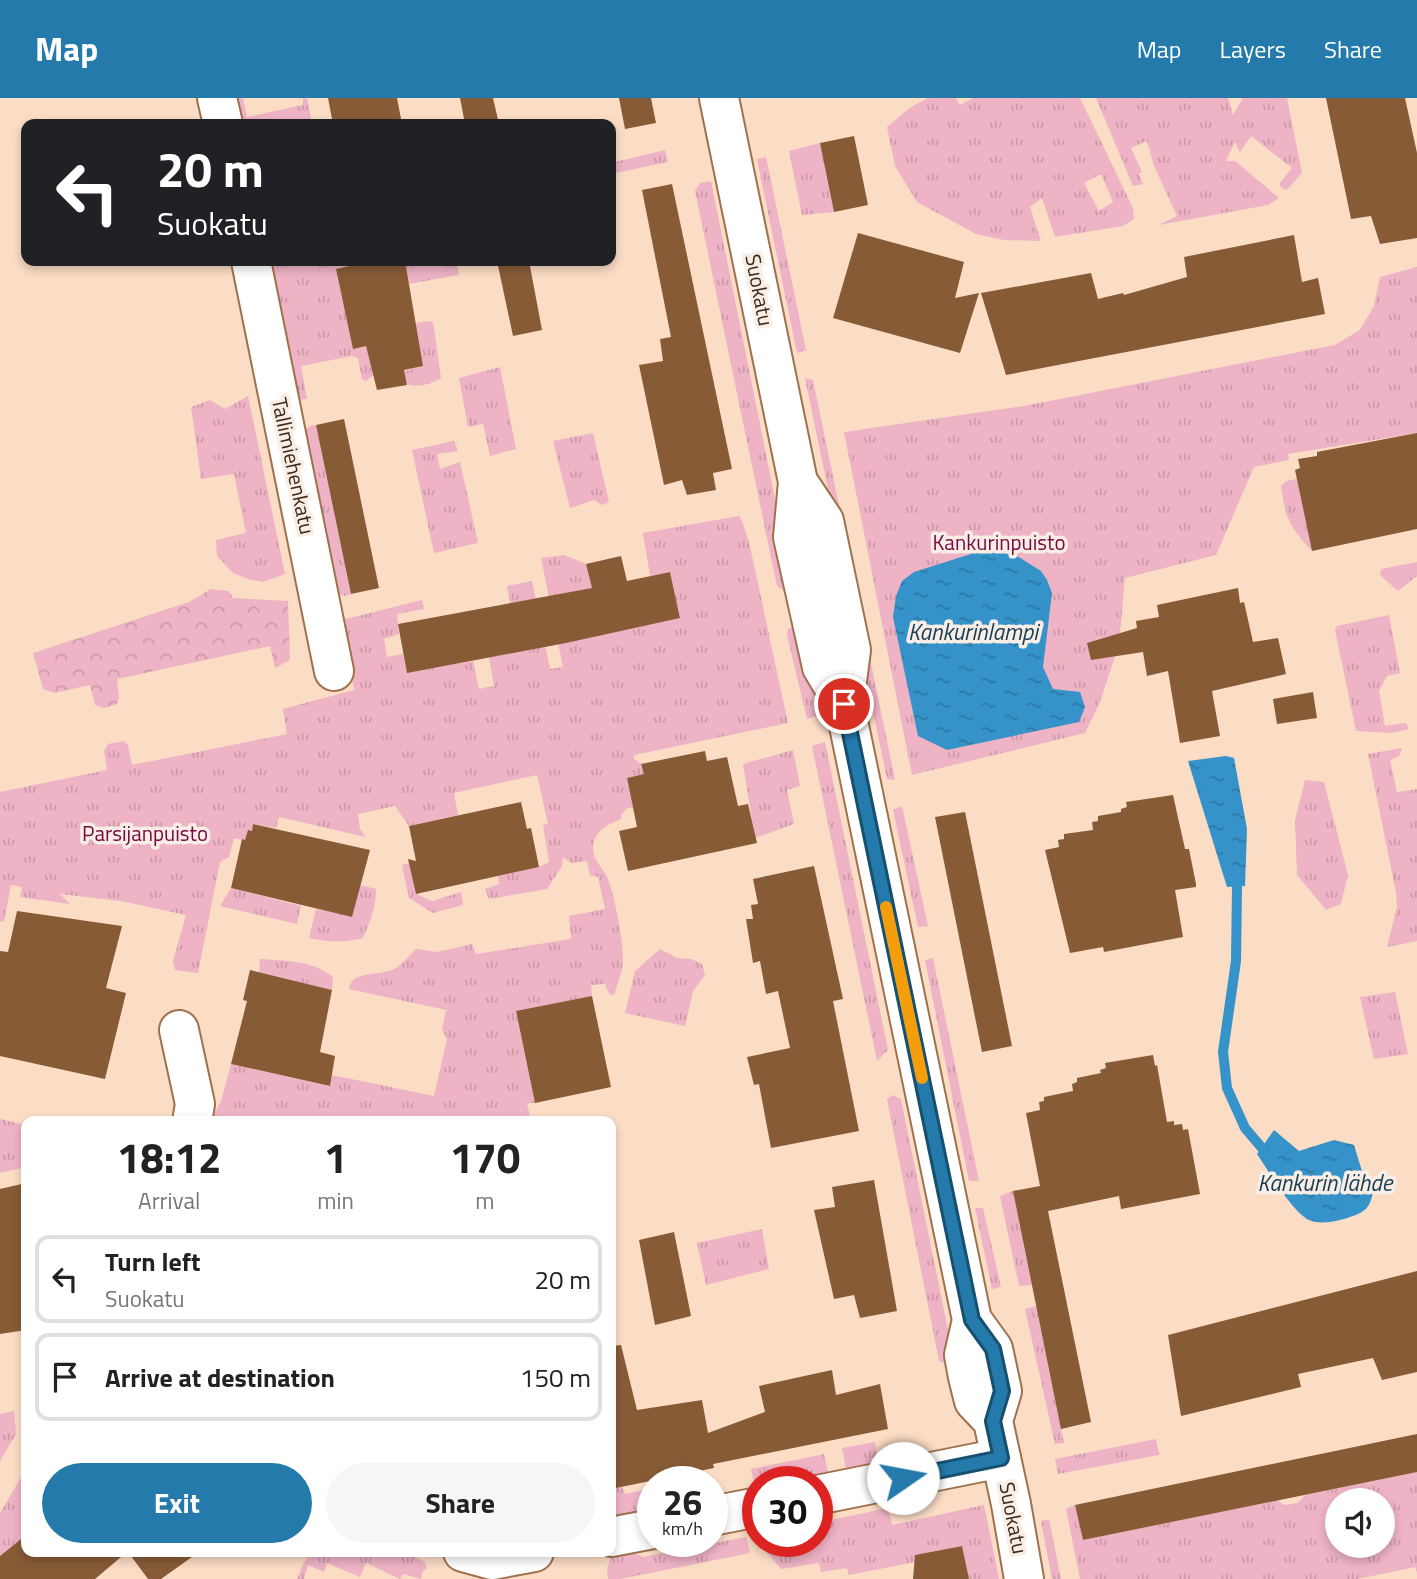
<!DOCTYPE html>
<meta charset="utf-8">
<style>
body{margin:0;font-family:"Titillium Web",sans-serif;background:#f6f6f6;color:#222;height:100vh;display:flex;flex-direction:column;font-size:26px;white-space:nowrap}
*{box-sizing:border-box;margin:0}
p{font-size:23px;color:#767676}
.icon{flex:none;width:38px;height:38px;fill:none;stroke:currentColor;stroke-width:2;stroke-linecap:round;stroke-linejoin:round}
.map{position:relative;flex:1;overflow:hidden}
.panel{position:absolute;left:21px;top:1018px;width:595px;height:441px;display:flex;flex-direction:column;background:#fff;border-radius:14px;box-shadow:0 4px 10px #0003}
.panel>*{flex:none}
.hud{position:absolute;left:21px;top:21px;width:595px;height:147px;border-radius:14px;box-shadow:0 4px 10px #0003;background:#202124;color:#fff;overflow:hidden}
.controls{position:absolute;left:1325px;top:1390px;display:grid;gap:14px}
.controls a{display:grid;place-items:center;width:70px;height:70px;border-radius:50%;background:#fff;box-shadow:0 4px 10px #0003;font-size:35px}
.speed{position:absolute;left:637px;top:1368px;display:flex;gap:14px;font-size:35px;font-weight:700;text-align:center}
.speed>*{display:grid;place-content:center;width:91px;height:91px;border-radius:50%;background:#fff;box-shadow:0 4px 10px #0003;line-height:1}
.speed small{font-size:18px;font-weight:400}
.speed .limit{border:10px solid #d22;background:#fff;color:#111}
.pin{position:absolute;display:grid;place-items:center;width:60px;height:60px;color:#fff;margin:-30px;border:4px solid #fff;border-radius:50%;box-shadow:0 2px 7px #0007}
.me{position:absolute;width:77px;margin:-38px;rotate:78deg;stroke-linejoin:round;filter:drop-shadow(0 0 5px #0008)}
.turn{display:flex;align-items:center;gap:24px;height:147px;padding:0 21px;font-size:32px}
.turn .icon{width:91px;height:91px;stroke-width:2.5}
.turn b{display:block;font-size:49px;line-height:60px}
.eta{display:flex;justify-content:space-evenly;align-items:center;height:119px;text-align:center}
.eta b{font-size:42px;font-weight:700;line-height:49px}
.cta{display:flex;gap:14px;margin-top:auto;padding:14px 21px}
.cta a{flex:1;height:80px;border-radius:42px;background:#247aaa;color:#fff;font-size:28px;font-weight:700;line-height:80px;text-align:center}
.cta a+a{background:#f6f6f6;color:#222}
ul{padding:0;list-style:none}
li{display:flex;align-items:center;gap:21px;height:88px;margin:0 14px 10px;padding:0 7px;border:4px solid #e0e0e0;border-radius:14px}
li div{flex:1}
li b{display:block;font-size:26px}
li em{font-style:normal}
header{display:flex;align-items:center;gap:42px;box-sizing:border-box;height:98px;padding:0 35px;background:#247aaa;color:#fff}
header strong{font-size:33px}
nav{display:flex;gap:38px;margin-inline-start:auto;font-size:24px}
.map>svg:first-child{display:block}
.grass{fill:url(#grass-tufts);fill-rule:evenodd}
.forest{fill:url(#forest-crowns)}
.water{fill:url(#water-ripples)}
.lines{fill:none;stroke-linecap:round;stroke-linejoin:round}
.stream{stroke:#3593c9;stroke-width:10}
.building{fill:#885b37}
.minor-casing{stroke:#a0714d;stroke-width:42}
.tertiary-casing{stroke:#a0714d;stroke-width:42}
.minor{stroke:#fff;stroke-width:38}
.tertiary{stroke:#fff;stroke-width:38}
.route-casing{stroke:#174f6e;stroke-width:18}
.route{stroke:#247aaa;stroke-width:12}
.slow{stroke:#f59e0b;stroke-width:12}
.labels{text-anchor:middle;stroke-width:7;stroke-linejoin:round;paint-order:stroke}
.street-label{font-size:21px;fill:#3d291a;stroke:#f8eee6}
.park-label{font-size:21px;fill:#790842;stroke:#f8eee6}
.water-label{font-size:23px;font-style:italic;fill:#173e55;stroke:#f8eee6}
</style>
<header>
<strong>Map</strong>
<nav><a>Map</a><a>Layers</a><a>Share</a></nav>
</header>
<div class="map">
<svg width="1417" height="1481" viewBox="0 0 1417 1481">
<defs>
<pattern id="grass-tufts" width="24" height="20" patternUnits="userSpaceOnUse" patternTransform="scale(1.75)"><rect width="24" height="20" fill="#eeb3c5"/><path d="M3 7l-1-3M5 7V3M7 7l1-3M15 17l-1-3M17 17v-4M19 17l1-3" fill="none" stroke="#cd9aa9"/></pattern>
<pattern id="forest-crowns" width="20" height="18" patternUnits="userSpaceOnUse" patternTransform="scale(1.75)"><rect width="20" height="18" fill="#eeb3c5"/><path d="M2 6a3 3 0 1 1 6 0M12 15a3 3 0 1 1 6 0" fill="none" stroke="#cd9aa9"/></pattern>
<pattern id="water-ripples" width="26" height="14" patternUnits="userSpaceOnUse" patternTransform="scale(1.75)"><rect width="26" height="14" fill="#3593c9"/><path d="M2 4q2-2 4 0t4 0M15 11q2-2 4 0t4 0" fill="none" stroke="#2e78a2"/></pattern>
</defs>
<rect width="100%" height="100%" fill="#fbdcc5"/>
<path class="grass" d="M 234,0 L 243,0 L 247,19 L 303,7 L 303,0 L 307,0 L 312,25 L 240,26 Z
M 928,0 L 956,0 L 960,7 L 973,0 L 1080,0 L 1133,110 L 1134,121 L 1123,128 L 1055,139 L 1042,100 L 1030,109 L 1041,143 L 1004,142 L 976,136 L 917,104 L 895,68 L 887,29 L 911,9 ZM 1101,76 L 1113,104 L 1099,113 L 1084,85 Z
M 1096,0 L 1228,0 L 1233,17 L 1243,0 L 1287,0 L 1302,75 L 1287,92 L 1282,90 L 1279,86 L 1292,70 L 1251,38 L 1240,54 L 1235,44 L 1226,63 L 1235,63 L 1279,100 L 1268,107 L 1159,127 L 1177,118 L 1154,68 L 1147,43 L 1131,50 L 1142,74 L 1139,76 L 1143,86 L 1133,88 Z
M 820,45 L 834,114 L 802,117 L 789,53 Z
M 665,52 L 668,64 L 611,76 L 611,65 Z
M 766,59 L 806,252 L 797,255 L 757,61 Z
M 711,83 L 794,495 L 787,495 L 777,488 L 695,93 L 700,85 Z
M 268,163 L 348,163 L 349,168 L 336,171 L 343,203 L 366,248 L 374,277 L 366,283 L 362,281 L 358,260 L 352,258 L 301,268 L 307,301 L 297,302 Z
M 405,163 L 457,163 L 459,177 L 409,186 Z
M 1417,169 L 1417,335 L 1288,356 L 1289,362 L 1254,369 L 1216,457 L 1125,480 L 1119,546 L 1100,604 L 1085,635 L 912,677 L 844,334 L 1024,308 L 1335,247 L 1360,232 L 1374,208 L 1380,179 Z
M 430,223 L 433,224 L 441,280 C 433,286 416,290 407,286 L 404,273 L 423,268 L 415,225 Z
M 500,269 L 516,351 L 490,358 L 483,326 L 468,329 L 459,280 Z
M 805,280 L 813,282 L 849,456 L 843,464 Z
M 248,298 L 285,476 L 263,484 L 248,481 L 233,475 L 217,458 L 216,442 L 246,435 L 234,376 L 201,381 L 191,309 L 210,302 L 225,311 Z
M 316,327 L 351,496 L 345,498 L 336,495 L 302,334 L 310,328 Z
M 593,335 L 609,404 L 602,407 L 594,402 L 570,410 L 553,343 Z
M 454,343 L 458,353 L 437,356 L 440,371 L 460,364 L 478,445 L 434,455 L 412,352 Z
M 1297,381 L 1312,453 C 1290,430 1285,419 1281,388 L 1286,383 Z
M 739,418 L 742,423 L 749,444 L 788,625 L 634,657 L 634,661 L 641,666 L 644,676 L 627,680 L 633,710 L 627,710 L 621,717 L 621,721 C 608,726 593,734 593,750 C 593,764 606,772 609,784 C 615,801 623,842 623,860 C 623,872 618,885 614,897 L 609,896 L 605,886 L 591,887 L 592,898 L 516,914 L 535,1005 L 527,1005 L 531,1024 L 210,1024 L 221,1003 L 231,966 L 329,988 L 332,977 L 434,998 L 447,941 L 442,931 L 446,912 L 349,891 C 352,872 380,878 394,871 C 402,867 410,857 416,851 L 437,854 L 472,846 L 476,856 L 571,841 L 569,818 L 605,811 L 598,779 L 590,777 L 587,763 L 571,765 L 563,759 L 562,768 L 547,791 L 489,801 L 485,791 L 499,786 L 498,778 L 539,769 L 549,764 L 543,727 L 548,726 L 537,677 L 454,695 L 458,717 L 409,728 L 395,708 L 358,716 L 360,731 L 366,739 L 279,719 L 276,730 L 253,726 L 252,733 L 248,732 L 245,742 L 234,740 L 229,759 L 220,764 L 198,875 L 175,872 L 173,863 L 186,817 L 121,803 L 60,796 L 70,806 L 20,799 L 22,789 L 11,787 L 4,824 L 0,823 L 0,694 L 107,672 L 104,653 L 108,646 L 124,643 L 128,647 L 132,667 L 287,636 L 283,611 L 354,592 L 342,522 L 422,502 L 424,511 L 397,516 L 399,536 L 384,541 L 387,559 L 403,556 L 407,574 L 473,563 L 479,591 L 494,588 L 489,559 L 527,502 L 510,505 L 507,488 L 532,483 L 550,571 L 563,569 L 541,460 L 564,457 L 586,466 L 592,490 L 680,520 L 670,474 L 650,478 L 643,435 Z
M 1417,464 L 1417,478 L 1398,493 L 1380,477 L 1381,471 Z
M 849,497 L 858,502 L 895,682 L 887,681 Z
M 1389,517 L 1400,575 L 1387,578 L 1379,593 L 1385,628 L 1406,625 L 1409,631 L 1391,635 L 1356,633 L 1335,532 L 1337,528 Z
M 799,525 L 820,617 L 807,621 L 787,537 L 788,531 Z
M 825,644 L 888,952 L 877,963 L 812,648 Z
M 1402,650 L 1399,658 L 1390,662 L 1397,694 L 1417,691 L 1417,843 L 1387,849 L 1397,809 L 1396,795 L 1368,656 Z
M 793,652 L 800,688 L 787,692 L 794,726 L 755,740 L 743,666 Z
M 1305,682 L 1324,684 L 1348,777 L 1341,806 L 1326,812 L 1297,777 L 1295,722 Z
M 902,708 L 928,828 L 918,829 L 893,712 Z
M 409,765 L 416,796 L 432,803 L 461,794 L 463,807 L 433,815 L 409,800 L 402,767 Z
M 360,787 L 376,791 C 376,809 370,824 363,840 C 344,845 328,844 309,840 L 316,811 L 352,818 Z
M 231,790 L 301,808 L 297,826 L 220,808 Z
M 660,851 L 677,860 L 691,861 L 702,866 L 705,877 L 693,893 L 685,928 L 625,915 L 635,873 Z
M 933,860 L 979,1083 L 969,1083 L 925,862 Z
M 260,861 C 286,863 312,862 333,879 L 332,892 L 259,874 Z
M 1395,894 L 1408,956 L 1374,961 L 1360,899 Z
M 893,997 L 901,1001 L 956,1271 L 939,1263 L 887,1001 Z
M 0,1021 L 26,1027 L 26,1069 L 0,1075 Z
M 1013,1093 L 1032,1187 L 1019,1188 L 1000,1098 Z
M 975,1110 L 983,1110 L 1001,1189 L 992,1191 Z
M 762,1131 L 769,1171 L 706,1187 L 697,1145 Z
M 1036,1208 L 1064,1345 L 1055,1346 L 1025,1211 Z
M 14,1313 L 16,1336 L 0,1363 L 0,1316 Z
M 1156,1341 L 1159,1357 L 1058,1376 L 1055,1361 Z
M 875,1344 L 878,1363 L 846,1370 L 842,1350 Z
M 824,1356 L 828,1374 L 776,1384 L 758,1384 L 758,1388 L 755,1389 L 751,1371 Z
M 26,1371 L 26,1437 L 0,1458 L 0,1415 Z
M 1417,1374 L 1417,1475 L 1415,1469 L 1358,1481 L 1080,1481 L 1066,1411 L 1075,1407 L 1083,1442 L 1277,1402 L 1284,1407 L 1298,1405 L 1305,1397 ZM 1337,1402 L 1382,1402 L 1382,1447 L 1337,1447 Z
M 622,1389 L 625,1396 L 647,1391 L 652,1411 L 611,1419 L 611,1391 Z
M 984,1407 L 999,1481 L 969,1481 L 961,1448 L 916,1457 L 915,1464 L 849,1477 L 847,1470 L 821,1474 L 819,1465 L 781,1471 L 766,1453 L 765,1444 L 817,1444 L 817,1425 L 888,1410 L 892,1427 Z
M 1049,1421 L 1061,1481 L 1052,1481 L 1041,1423 Z
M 746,1439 L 750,1455 L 620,1481 L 608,1481 L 607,1472 L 610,1459 C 622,1453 632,1453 643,1459 Z
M 312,1454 L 405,1454 L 425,1464 L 427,1470 L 422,1474 L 421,1481 L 403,1476 L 400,1481 L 366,1465 L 360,1479 L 327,1465 L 324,1474 L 308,1467 L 304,1481 L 297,1481 L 303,1466 Z"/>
<path class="forest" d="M 211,491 L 229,493 L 233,500 L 288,503 L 290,562 L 275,570 L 270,548 L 117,581 L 119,599 L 117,606 L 105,610 L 95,607 L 90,587 L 54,595 L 43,591 L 33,555 L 189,504 Z"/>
<path class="water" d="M 974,455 L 1002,455 L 1017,458 L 1041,473 L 1047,482 L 1052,495 L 1043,569 L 1053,591 L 1080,594 L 1085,609 L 1079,624 L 947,652 L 918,638 L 893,519 L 896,498 L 902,483 L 914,474 Z
M 1226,658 L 1234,660 L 1247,731 L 1245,788 L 1227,789 L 1188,663 Z
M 1274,1032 L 1299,1053 L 1334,1042 L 1354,1047 L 1365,1083 L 1373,1094 C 1370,1110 1365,1114 1350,1119 C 1338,1123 1319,1128 1307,1121 C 1289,1109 1270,1075 1257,1056 Z"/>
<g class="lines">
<path class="stream" d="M 1237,789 L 1236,863 L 1223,954 L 1227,990 L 1245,1030 L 1262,1050"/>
</g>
<path class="building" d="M 328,0 L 397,0 L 402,26 L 333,26 Z
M 460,0 L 493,0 L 499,26 L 465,26 Z
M 619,0 L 651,0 L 656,25 L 625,31 Z
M 1326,0 L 1405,0 L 1417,55 L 1417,140 L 1380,146 L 1371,118 L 1351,121 Z
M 854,38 L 868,107 L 834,114 L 820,45 Z
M 672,86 L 732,371 L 713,375 L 716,392 L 687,397 L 682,382 L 664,387 L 639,267 L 663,263 L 660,241 L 671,239 L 642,92 Z
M 858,135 L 964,164 L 955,200 L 979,195 L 960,255 L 833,220 Z
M 1294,137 L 1302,184 L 1318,180 L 1325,216 L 1006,277 L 981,195 L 1091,175 L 1098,201 L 1123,195 L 1124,197 L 1187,179 L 1184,159 Z
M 348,163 L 405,163 L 423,268 L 404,272 L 407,287 L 377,292 L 366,248 L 353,251 L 336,171 L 349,168 Z
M 497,163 L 529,163 L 542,232 L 513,238 Z
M 344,321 L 379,490 L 351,496 L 316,327 Z
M 1417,335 L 1417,431 L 1312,453 L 1295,372 L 1300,370 L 1298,361 L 1317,358 L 1317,354 Z
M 621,458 L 627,483 L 670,474 L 680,520 L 566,545 L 407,575 L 398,526 L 592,490 L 586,466 Z
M 1238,490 L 1240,505 L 1244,504 L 1253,544 L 1278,540 L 1286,576 L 1212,593 L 1220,638 L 1180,645 L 1168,573 L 1147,578 L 1143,554 L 1091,562 L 1087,545 L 1137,530 L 1136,523 L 1159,519 L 1157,507 Z
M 1313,594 L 1317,620 L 1277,626 L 1273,601 Z
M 705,653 L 707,663 L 727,659 L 738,708 L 748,706 L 757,745 L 628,773 L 619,733 L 637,729 L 627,680 L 644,676 L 641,666 Z
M 1173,697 L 1185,751 L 1189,751 L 1196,786 L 1196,789 L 1175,792 L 1183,839 L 1104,854 L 1103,849 L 1070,855 L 1045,752 L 1059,749 L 1058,742 L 1064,741 L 1064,736 L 1093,732 L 1092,724 L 1098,723 L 1098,718 L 1121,714 L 1121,711 L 1127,709 L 1126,704 Z
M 521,704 L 527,731 L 531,730 L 539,769 L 416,796 L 408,761 L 416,763 L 409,728 Z
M 965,714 L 1012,948 L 982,954 L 935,719 Z
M 253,726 L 370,752 L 352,819 L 231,790 L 242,741 L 245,742 L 248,732 L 252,733 Z
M 814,768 L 843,901 L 833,903 L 859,1033 L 771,1050 L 759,986 L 754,987 L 747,959 L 790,950 L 778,893 L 766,896 L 760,863 L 753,865 L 746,821 L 753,821 L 751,807 L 758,806 L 753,781 Z
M 17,813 L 122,828 L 106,890 L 126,895 L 105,981 L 0,958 L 0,853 L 8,854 Z
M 250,872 L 332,892 L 320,954 L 335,958 L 330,988 L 231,966 L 247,903 L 243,902 Z
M 592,898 L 611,989 L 535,1005 L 516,913 Z
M 1153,957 L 1155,968 L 1157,967 L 1167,1024 L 1174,1023 L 1174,1027 L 1182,1026 L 1183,1032 L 1188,1031 L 1200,1096 L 1121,1111 L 1119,1098 L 1048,1113 L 1091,1324 L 1061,1331 L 1013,1093 L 1040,1088 L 1026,1015 L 1040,1012 L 1039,1004 L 1044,1003 L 1044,999 L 1073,993 L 1072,986 L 1077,984 L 1077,980 L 1101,975 L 1100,972 L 1106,970 L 1105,965 Z
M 874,1082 L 897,1213 L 860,1220 L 854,1197 L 834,1201 L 814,1112 L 835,1109 L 832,1089 Z
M 26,1085 L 26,1232 L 0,1236 L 0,1091 Z
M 674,1134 L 691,1218 L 655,1227 L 639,1142 Z
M 1417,1173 L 1417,1274 L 1382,1282 L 1373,1260 L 1298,1276 L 1301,1289 L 1181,1318 L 1168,1237 Z
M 621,1247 L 637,1312 L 702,1302 L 708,1335 L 765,1314 L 759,1288 L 832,1272 L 836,1297 L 880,1286 L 888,1331 L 713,1366 L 714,1370 L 611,1391 L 611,1248 Z
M 1417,1336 L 1417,1374 L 1083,1442 L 1075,1407 Z
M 26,1437 L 26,1454 L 127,1454 L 95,1481 L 0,1481 L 0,1458 Z
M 962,1448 L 969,1481 L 913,1481 L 915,1457 Z
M 128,1454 L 199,1454 L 161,1481 L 148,1481 Z"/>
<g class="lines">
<defs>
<path id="minor" d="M 217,0 L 223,26
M 251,163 L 334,573
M 179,932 L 195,1006 L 192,1024
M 817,1397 L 1001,1360
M 712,1418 L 758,1409
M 611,1439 L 653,1431
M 463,1454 L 492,1462 L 534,1454"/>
<path id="tertiary" d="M 719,0 L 798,384 L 793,439 L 822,569 L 844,606 L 848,623 L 972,1222 L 964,1257 L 968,1279 L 974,1303 L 993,1323
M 798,384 L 824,423 L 851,552 L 844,606
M 972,1222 L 993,1251 L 1002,1293 L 993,1323 L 1011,1406 L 1024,1481"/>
</defs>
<use href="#minor" class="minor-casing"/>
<use href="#tertiary" class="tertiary-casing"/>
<use href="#minor" class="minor"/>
<use href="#tertiary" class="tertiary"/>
</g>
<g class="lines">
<defs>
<path id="route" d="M 844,606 L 972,1222 L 993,1251 L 1002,1293 L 993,1323 L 1001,1360 L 903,1380"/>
</defs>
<use href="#route" class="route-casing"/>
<use href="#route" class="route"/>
<path class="slow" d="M 886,809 L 922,980"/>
</g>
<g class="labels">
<g class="street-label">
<text transform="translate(759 192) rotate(79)" y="7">Suokatu</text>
<text transform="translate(293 368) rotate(78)" y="7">Tallimiehenkatu</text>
<text transform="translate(1013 1420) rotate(79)" y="7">Suokatu</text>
</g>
<g class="park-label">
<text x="999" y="452">Kankurinpuisto</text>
<text x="145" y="743">Parsijanpuisto</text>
</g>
<g class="water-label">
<text x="973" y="542">Kankurinlampi</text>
<text x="1325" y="1093">Kankurin lähde</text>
</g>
</g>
</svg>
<div class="controls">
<a><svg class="icon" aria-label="sound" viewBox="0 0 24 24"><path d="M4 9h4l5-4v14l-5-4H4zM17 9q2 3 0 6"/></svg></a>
</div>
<div class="speed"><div>26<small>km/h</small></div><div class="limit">30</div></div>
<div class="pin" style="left:844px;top:606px;background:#d93025"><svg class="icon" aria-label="arrive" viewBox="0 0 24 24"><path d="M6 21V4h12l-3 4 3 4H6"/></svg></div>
<svg class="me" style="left:903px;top:1380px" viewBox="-20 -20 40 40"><circle r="19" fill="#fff"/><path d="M0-13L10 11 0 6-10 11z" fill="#247aaa"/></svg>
<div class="hud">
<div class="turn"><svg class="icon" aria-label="left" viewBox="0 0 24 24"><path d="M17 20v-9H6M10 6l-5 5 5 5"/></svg><div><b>20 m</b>Suokatu</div></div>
</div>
<section class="panel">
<div class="eta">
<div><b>18:12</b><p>Arrival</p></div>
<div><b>1</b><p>min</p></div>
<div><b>170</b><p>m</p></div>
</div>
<ul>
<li><svg class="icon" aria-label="left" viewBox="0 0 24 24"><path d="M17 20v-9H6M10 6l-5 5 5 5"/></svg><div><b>Turn left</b><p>Suokatu</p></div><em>20 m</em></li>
<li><svg class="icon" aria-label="arrive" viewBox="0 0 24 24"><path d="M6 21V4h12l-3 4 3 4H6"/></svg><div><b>Arrive at destination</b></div><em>150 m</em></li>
</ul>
<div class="cta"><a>Exit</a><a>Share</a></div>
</section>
</div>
